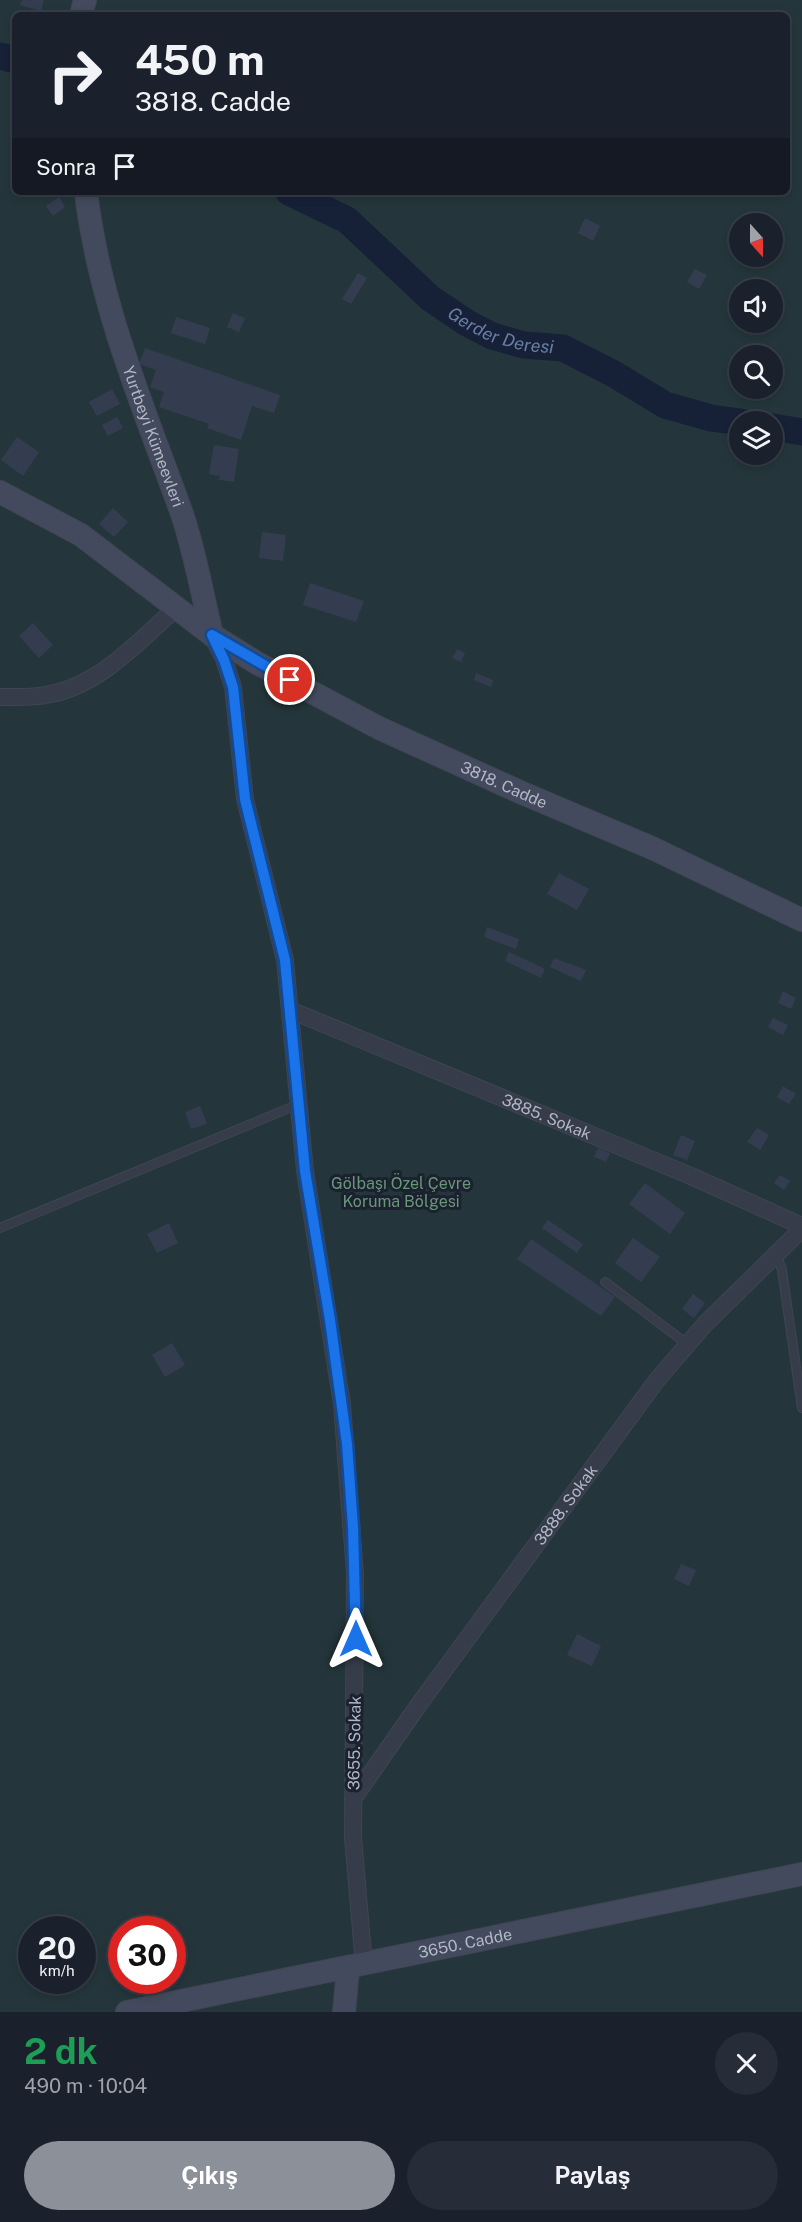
<!DOCTYPE html>
<html lang="tr">
<meta charset="utf-8">
<style>
body{margin:0;font-family:"Public Sans",sans-serif;background:#272d38;color:#f1f3f6;height:100vh;display:flex;flex-direction:column;font-size:22px;white-space:nowrap}
*{box-sizing:border-box;margin:0}
p{font-size:20px;color:#9fa3a9}
.icon{flex:none;width:33px;height:33px;fill:none;stroke:currentColor;stroke-width:2;stroke-linecap:round;stroke-linejoin:round}
.map{position:relative;height:2012px;overflow:hidden}
.drawer{display:flex;flex-direction:column;background:#1a202c;flex:1}
.drawer>*{flex:none}
.top-card{position:absolute;left:12px;top:12px;width:778px;height:183px;border-radius:9px;box-shadow:0 3px 9px #0003,0 0 0 2px #383e48;background:#1a202c;color:#f1f3f6;overflow:hidden}
.needle{width:39px;rotate:159deg}
.tools{position:absolute;left:729px;top:213px;display:grid;gap:12px}
.tools a{display:grid;place-items:center;width:54px;height:54px;border-radius:50%;background:#1a202c;box-shadow:0 3px 9px #0003,0 0 0 2px #383e48;font-size:30px}
.speed{position:absolute;left:18px;top:1916px;display:flex;gap:12px;font-size:30px;font-weight:700;text-align:center}
.speed>*{display:grid;place-content:center;width:78px;height:78px;border-radius:50%;background:#1a202c;box-shadow:0 3px 9px #0003,0 0 0 2px #383e48;line-height:1}
.speed small{font-size:15px;font-weight:400}
.speed .limit{border:9px solid #d22;background:#fff;color:#111}
.pin{position:absolute;display:grid;place-items:center;width:51px;height:51px;color:#fff;margin:-26px;border:3px solid #fff;border-radius:50%;box-shadow:0 2px 6px #0007}
.me{position:absolute;width:66px;margin:-33px;rotate:0deg;stroke-linejoin:round;filter:drop-shadow(0 0 4px #0008)}
.turn{display:flex;align-items:center;gap:21px;height:126px;padding:0 24px;font-size:27px}
.turn .icon{width:78px;height:78px;stroke-width:2.5}
.turn b{display:block;font-size:42px;line-height:51px}
.then{display:flex;align-items:center;height:57px;padding:0 24px;background:#0003;gap:12px;font-size:22px}
.round{display:grid;place-items:center;flex:none;width:63px;height:63px;border-radius:32px;background:#272d38}
.head{display:flex;align-items:center;justify-content:space-between;height:102px;padding:0 24px}
h1{font-size:36px;font-weight:700;line-height:45px;color:#1e9e55}
.primary-button{display:flex;gap:12px;margin-top:auto;padding:12px 24px}
.primary-button a{flex:1;height:69px;border-radius:36px;background:#8c9099;color:#fff;font-size:24px;font-weight:700;line-height:69px;text-align:center}
.primary-button a+a{background:#272d38;color:#f1f3f6}
.map>svg:first-child{display:block}
.green{fill:#24363b;fill-rule:evenodd}
.lines{fill:none;stroke-linecap:round;stroke-linejoin:round}
.river{stroke:#162037;stroke-width:27}
.building{fill:#343d50}
.lane-casing{stroke:#3f4553;stroke-width:10}
.street-casing{stroke:#3f4553;stroke-width:18}
.secondary-casing{stroke:#3f4553;stroke-width:24}
.lane{stroke:#363c4a;stroke-width:8}
.street{stroke:#363c4a;stroke-width:16}
.secondary{stroke:#444a5d;stroke-width:22}
.route-casing{stroke:#114b97;stroke-width:15}
.route{stroke:#1a73e8;stroke-width:10}
.labels{text-anchor:middle;stroke-width:6;stroke-linejoin:round;paint-order:stroke}
.street-label{font-size:16px;fill:#b1b7c6;stroke:#1b212f}
.park-label{font-size:16px;fill:#689778;stroke:#1b212f}
.water-label{font-size:18px;font-style:italic;fill:#6a7da5;stroke:#1b212f}
</style>
<div class="map">
<svg width="802" height="2012" viewBox="0 0 802 2012">
<rect width="100%" height="100%" fill="#222a3a"/>
<path class="green" d="M 0,0 L 802,0 L 802,2012 L 0,2012 ZM 15,15 L 788,15 L 788,192 L 15,192 ZM 740,224 L 772,224 L 772,256 L 740,256 ZM 740,290 L 772,290 L 772,322 L 740,322 ZM 740,356 L 772,356 L 772,388 L 740,388 ZM 740,422 L 772,422 L 772,454 L 740,454 ZM 32,1929 L 82,1929 L 82,1980 L 32,1980 ZM 122,1929 L 172,1929 L 172,1980 L 122,1980 Z"/>
<g class="lines">
<g class="river">
<path d="M 0,56 L 15,60"/>
<path id="s1" d="M 289,192 L 347,220 L 430,298 L 467,323 L 492,336 L 524,345 L 563,348 L 614,374 L 665,405 L 711,418 L 740,422"/>
<path d="M 772,427 L 802,432"/>
</g>
</g>
<path class="building" d="M 22,0 L 44,0 L 41,11 L 20,5 Z
M 59,197 L 65,207 L 53,216 L 46,206 Z
M 585,218 L 600,226 L 593,241 L 578,233 Z
M 695,269 L 707,275 L 699,289 L 687,282 Z
M 358,273 L 367,278 L 351,304 L 342,299 Z
M 233,313 L 245,318 L 239,332 L 227,327 Z
M 176,317 L 210,328 L 205,344 L 171,333 Z
M 145,348 L 280,395 L 274,413 L 252,406 L 241,440 L 207,428 L 209,424 L 159,407 L 164,392 L 150,387 L 156,370 L 139,364 Z
M 112,389 L 120,404 L 97,416 L 89,402 Z
M 117,417 L 123,428 L 108,436 L 102,425 Z
M 17,437 L 39,452 L 23,476 L 1,460 Z
M 214,445 L 239,449 L 234,482 L 219,480 L 220,476 L 209,474 Z
M 113,508 L 128,522 L 114,537 L 99,524 Z
M 262,532 L 286,535 L 283,561 L 259,558 Z
M 310,583 L 364,601 L 356,622 L 303,605 Z
M 33,623 L 53,645 L 39,658 L 19,636 Z
M 457,649 L 465,653 L 461,662 L 452,658 Z
M 476,673 L 493,680 L 491,687 L 474,680 Z
M 559,873 L 589,889 L 577,910 L 547,894 Z
M 487,927 L 519,939 L 516,949 L 484,937 Z
M 509,952 L 545,969 L 541,978 L 505,961 Z
M 554,958 L 586,970 L 581,981 L 550,967 Z
M 783,991 L 796,998 L 791,1009 L 778,1003 Z
M 773,1018 L 788,1025 L 783,1035 L 768,1027 Z
M 783,1086 L 796,1094 L 789,1104 L 777,1097 Z
M 200,1106 L 207,1124 L 191,1129 L 185,1112 Z
M 757,1128 L 769,1135 L 760,1150 L 747,1142 Z
M 681,1135 L 695,1141 L 687,1160 L 673,1155 Z
M 598,1148 L 610,1153 L 606,1162 L 594,1157 Z
M 780,1175 L 790,1181 L 784,1190 L 774,1183 Z
M 645,1183 L 685,1213 L 670,1234 L 629,1204 Z
M 548,1220 L 583,1244 L 577,1253 L 542,1228 Z
M 169,1223 L 178,1243 L 157,1253 L 147,1234 Z
M 633,1238 L 660,1257 L 641,1282 L 615,1263 Z
M 531,1239 L 615,1297 L 601,1316 L 517,1259 Z
M 693,1294 L 705,1303 L 694,1318 L 682,1309 Z
M 172,1343 L 185,1365 L 165,1377 L 152,1355 Z
M 681,1564 L 696,1570 L 689,1586 L 674,1579 Z
M 577,1634 L 601,1646 L 592,1666 L 567,1655 Z"/>
<g class="lines">
<defs>
<path id="lane" d="M 0,1228 L 299,1104
M 777,1256 L 782,1270 L 802,1408
M 605,1282 L 687,1344"/>
<g id="street">
<path d="M 212,636 L 224,659 L 233,687 L 245,799 L 285,960 L 305,1171 L 342,1404 L 355,1574 L 353,1838 L 364,1965"/>
<path d="M 0,697 C 17,697 34,698 51,694 C 101,684 139,641 176,608"/>
<path id="s2" d="M 290,1010 L 691,1176 L 802,1226"/>
<path id="s3" d="M 353,1799 L 420,1703 L 657,1380 L 706,1323 L 802,1229"/>
</g>
<g id="secondary">
<path d="M 81,15 L 85,0"/>
<path id="s4" d="M 86,192 C 99,304 143,406 181,511 C 195,551 202,594 212,635"/>
<path id="s5" d="M 0,492 L 81,535 L 212,635 L 257,663 L 379,728 L 520,792 L 652,848 L 802,920"/>
<path id="s6" d="M 127,2012 L 802,1874"/>
<path d="M 344,2012 L 348,1969"/>
</g>
</defs>
<use href="#lane" class="lane-casing"/>
<use href="#street" class="street-casing"/>
<use href="#secondary" class="secondary-casing"/>
<use href="#lane" class="lane"/>
<use href="#street" class="street"/>
<use href="#secondary" class="secondary"/>
</g>
<g class="lines">
<defs>
<path id="route" d="M 290,680 L 212,635 L 224,660 L 233,687 L 245,799 L 285,960 L 305,1171 L 330,1320 L 347,1444 L 353,1527 L 356,1639"/>
</defs>
<use href="#route" class="route-casing"/>
<use href="#route" class="route"/>
</g>
<g class="labels">
<g class="street-label">
<text dy="6" stroke="none"><textPath href="#s4" startOffset="254">Yurtbeyi Kümeevleri</textPath></text>
<text dy="6" stroke="none"><textPath href="#s5" startOffset="585">3818. Cadde</textPath></text>
<text dy="6" stroke="none"><textPath href="#s2" startOffset="278">3885. Sokak</textPath></text>
<text dy="6" stroke="none"><textPath href="#s3" startOffset="363">3888. Sokak</textPath></text>
<text transform="translate(354 1743) rotate(-89)" y="6">3655. Sokak</text>
<text dy="6" stroke="none"><textPath href="#s6" startOffset="345">3650. Cadde</textPath></text>
</g>
<g class="park-label">
<text x="401" y="1189">Gölbaşı Özel Çevre<tspan x="401" dy="18">Koruma Bölgesi</tspan></text>
</g>
<g class="water-label">
<text dy="6" stroke="none"><textPath href="#s1" startOffset="258">Gerder Deresi</textPath></text>
</g>
</g>
</svg>
<div class="tools">
<a><svg class="needle" viewBox="-14 -14 28 28"><path d="M0-13l5 13h-10z" fill="#e53935"/><path d="M0 13l5-13h-10z" fill="#9fa3a9"/></svg></a>
<a><svg class="icon" aria-label="sound" viewBox="0 0 24 24"><path d="M4 9h4l5-4v14l-5-4H4zM17 9q2 3 0 6"/></svg></a>
<a><svg class="icon" aria-label="search" viewBox="0 0 24 24"><circle cx="10" cy="10" r="6"/><path d="M15 15l6 6"/></svg></a>
<a><svg class="icon" aria-label="layers" viewBox="0 0 24 24"><path d="M12 4l9 5-9 5-9-5zM3 14l9 5 9-5"/></svg></a>
</div>
<div class="speed"><div>20<small>km/h</small></div><div class="limit">30</div></div>
<div class="pin" style="left:290px;top:680px;background:#d93025"><svg class="icon" aria-label="arrive" viewBox="0 0 24 24"><path d="M6 21V4h12l-3 4 3 4H6"/></svg></div>
<svg class="me" style="left:356px;top:1639px" viewBox="-20 -20 40 40"><path d="M0-17L14 15 0 8-14 15z" fill="#1a73e8" stroke="#fff" stroke-width="4"/></svg>
<div class="top-card">
<div class="turn"><svg class="icon" aria-label="right" viewBox="0 0 24 24"><path d="M7 20v-9h11M14 6l5 5-5 5"/></svg><div><b>450 m</b>3818. Cadde</div></div>
<div class="then">Sonra<svg class="icon" aria-label="arrive" viewBox="0 0 24 24"><path d="M6 21V4h12l-3 4 3 4H6"/></svg></div>
</div>
</div>
<section class="drawer">
<div class="head"><div><h1>2 dk</h1><p>490 m · 10:04</p></div><a class="round"><svg class="icon" aria-label="close" viewBox="0 0 24 24"><path d="M6 6l12 12M18 6L6 18"/></svg></a></div>
<div class="primary-button"><a>Çıkış</a><a>Paylaş</a></div>
</section>
